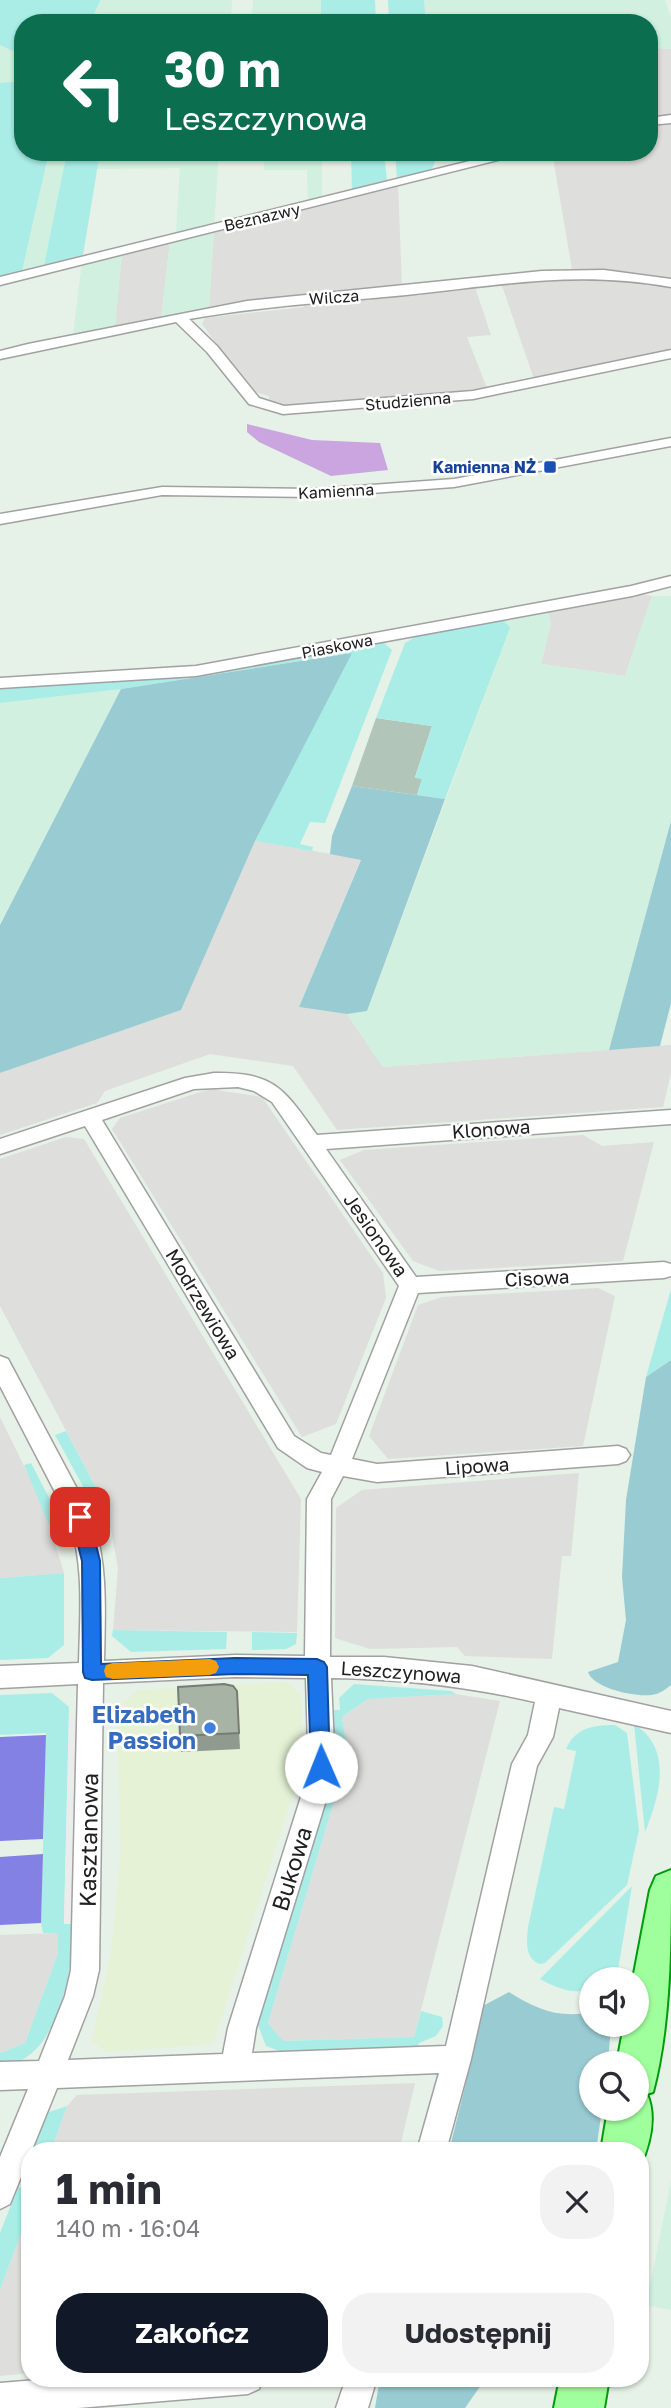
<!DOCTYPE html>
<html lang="pl">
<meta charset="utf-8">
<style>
body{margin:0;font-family:"Golos Text",sans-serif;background:#f2f2f3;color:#2b2b33;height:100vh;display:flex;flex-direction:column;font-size:26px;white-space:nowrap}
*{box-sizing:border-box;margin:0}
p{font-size:23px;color:#7c7c81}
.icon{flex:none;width:38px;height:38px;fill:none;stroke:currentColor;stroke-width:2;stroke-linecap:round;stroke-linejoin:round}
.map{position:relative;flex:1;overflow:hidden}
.details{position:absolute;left:21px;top:2142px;width:628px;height:245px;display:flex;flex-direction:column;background:#fff;border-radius:28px;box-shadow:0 2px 5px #0004}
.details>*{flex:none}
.hud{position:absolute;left:14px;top:14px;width:644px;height:147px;border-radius:28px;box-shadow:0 2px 5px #0004;background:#0b6e4f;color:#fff;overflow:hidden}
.fabs{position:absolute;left:579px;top:1967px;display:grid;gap:14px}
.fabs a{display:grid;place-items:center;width:70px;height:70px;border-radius:50%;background:#fff;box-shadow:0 2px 5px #0004;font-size:35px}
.pin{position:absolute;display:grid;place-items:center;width:60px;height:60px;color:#fff;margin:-30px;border-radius:14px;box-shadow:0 4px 10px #0006}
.me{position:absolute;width:77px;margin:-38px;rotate:359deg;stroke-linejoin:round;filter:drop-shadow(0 0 5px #0008)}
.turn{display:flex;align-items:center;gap:24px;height:147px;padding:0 35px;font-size:32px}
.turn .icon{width:91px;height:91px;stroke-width:2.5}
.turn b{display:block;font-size:49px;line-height:60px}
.round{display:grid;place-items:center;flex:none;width:74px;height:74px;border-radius:28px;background:#f2f2f3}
.head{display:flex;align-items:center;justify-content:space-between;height:119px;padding:0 35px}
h1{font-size:42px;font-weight:700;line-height:52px}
.button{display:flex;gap:14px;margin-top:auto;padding:14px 35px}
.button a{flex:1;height:80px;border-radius:28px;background:#111827;color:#fff;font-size:28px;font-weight:700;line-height:80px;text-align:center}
.button a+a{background:#f2f2f3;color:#2b2b33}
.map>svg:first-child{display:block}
.residential{fill:#dededd}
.commercial{fill:#e5f2d5}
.construction{fill:#b1c6b9}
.farmland{fill:#d1f0e0}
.grass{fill:#aaede7}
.forest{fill:#99cbd2}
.pitch{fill:#8381e3}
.parking{fill:#ececec}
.water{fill:#caa5e0}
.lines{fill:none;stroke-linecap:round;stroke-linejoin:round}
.street-casing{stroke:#a1a1a1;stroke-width:3}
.primary-casing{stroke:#009c0b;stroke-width:4}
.street{fill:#fff;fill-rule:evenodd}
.primary{fill:#a0ff9d;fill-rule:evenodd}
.wall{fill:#909a8e}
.building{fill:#a7b3a5;stroke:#757d74;stroke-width:2}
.route{fill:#1a73e8;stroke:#114b97;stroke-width:2}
.slow{fill:#f59e0b}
.transit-dot{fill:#1a4fb4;stroke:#fff;stroke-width:2.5}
.shop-dot{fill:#3f7fe0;stroke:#fff;stroke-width:2.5}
.labels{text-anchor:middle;stroke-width:5;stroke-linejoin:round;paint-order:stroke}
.far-street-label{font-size:16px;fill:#202020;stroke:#fff}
.far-transit-label{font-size:16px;font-weight:bold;fill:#164399;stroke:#fff;text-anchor:end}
.street-label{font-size:19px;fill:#202020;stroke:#fff}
.near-shop-label{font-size:23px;font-weight:bold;fill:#366cbe;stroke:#fff;text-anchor:end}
.near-street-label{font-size:23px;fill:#202020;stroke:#fff}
</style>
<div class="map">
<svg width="671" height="2408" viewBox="0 0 671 2408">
<rect width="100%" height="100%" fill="#e6f1e7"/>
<path class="residential" d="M 649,49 L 671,49 L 671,279 L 572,269 L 552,152 L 649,152 Z
M 398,184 L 402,288 L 297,296 L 209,307 L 214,231 Z
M 170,241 L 161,319 L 115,326 L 122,253 Z
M 544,275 L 636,279 L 671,287 L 671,349 L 534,379 L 500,280 Z
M 474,284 L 491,335 L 467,337 L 487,388 L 461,393 L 303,405 L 275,404 L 269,401 L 269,396 L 251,391 L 202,324 L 205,318 L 304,307 L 303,302 Z
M 635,593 L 652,596 L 625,676 L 541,664 L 551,623 L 547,610 Z
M 255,841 L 361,859 L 299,1007 L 347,1014 L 383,1067 L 671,1045 L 671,1073 L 663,1107 L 337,1130 L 293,1066 L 210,1054 L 105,1091 L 97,1103 L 0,1135 L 0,1073 L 181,1010 Z
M 210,1089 L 262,1097 L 383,1273 L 386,1298 L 336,1424 L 302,1437 L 112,1129 L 120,1118 Z
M 583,1135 L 602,1146 L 654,1142 L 623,1261 L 439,1271 L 413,1261 L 340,1160 L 364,1150 Z
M 66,1137 L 84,1139 L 301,1499 L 297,1632 L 113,1630 L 118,1568 L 107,1508 L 0,1306 L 0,1159 Z
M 598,1288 L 615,1296 L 583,1446 L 388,1459 L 369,1436 L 418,1305 L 442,1297 Z
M 0,1417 L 43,1505 L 64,1573 L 0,1578 Z
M 579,1473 L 571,1556 L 562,1556 L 552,1659 L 465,1656 L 457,1647 L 370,1649 L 335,1638 L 336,1508 L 362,1490 Z
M 455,1694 L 500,1701 L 414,2037 L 282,2041 L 268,2023 L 348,1754 L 342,1717 L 368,1699 Z
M 58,1933 L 58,1953 L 25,2043 L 0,2053 L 0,1935 Z
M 415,2083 L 399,2151 L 51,2151 L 67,2106 L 77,2095 Z
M 30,2209 L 30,2373 L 0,2376 L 0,2290 Z"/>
<path class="commercial" d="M 286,1682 L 301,1696 L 303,1762 L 213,2044 L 106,2052 L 92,2041 L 111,1954 L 121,1853 L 117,1708 L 139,1690 Z"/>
<path class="construction" d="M 376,718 L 432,726 L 415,777 L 422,779 L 417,795 L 352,786 Z"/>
<path class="farmland" d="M 100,0 L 232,0 L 231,23 L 90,23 Z
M 253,0 L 321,0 L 321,23 L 251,23 Z
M 424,0 L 665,0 L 671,18 L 671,49 L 649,49 L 649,23 L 426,23 Z
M 0,45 L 10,50 L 23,52 L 23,81 L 0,83 Z
M 49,152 L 67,152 L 44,265 L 22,271 Z
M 100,152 L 322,152 L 322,200 L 308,203 L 307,170 L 264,170 L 264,152 L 219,153 L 214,225 L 176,233 L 180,168 L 97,169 Z
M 214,231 L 209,309 L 161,319 L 170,241 Z
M 122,253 L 115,326 L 73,335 L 82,262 Z
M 652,596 L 671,596 L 671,821 L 609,1050 L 383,1067 L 347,1014 L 367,1011 L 510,628 L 502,618 L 547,610 L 551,623 L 541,664 L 625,676 Z
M 121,689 L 0,924 L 0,925 L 0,703 Z
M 671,2181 L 671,2310 L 646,2305 Z"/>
<path class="grass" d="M 0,0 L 100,0 L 100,1 L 90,23 L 23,23 L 23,52 L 10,50 L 0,45 Z
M 321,0 L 375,0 L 376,23 L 321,23 Z
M 388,0 L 424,0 L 426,23 L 389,23 Z
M 23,81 L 23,152 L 49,152 L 22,271 L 0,276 L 0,83 Z
M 67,152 L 100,152 L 83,255 L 44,265 Z
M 351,152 L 384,152 L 387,181 L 352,191 Z
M 395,152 L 439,152 L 432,169 L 397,179 Z
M 502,618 L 510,628 L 445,799 L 417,795 L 422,779 L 415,778 L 432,726 L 376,718 L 405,643 L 420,634 Z
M 382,641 L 392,650 L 325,823 L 310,822 L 300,844 L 313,847 L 312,851 L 255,841 L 351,653 L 121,689 L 0,703 L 0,687 L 168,677 Z
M 671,1289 L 671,1360 L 646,1377 Z
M 66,1431 L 101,1497 L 91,1501 L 55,1435 Z
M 31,1463 L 61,1521 L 49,1525 L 24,1465 Z
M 64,1573 L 64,1645 L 48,1658 L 0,1660 L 0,1578 Z
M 113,1630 L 227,1632 L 226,1649 L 131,1652 L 112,1636 Z
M 252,1632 L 297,1633 L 296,1644 L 286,1649 L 252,1650 Z
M 354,1684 L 451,1691 L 456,1694 L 368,1699 L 342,1717 L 348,1754 L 268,2023 L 283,2041 L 414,2037 L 421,2011 L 442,2017 L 443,2026 L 436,2036 L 419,2043 L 417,2049 L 285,2053 L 266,2046 L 256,2020 L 332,1710 L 340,1710 L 339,1698 Z
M 52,1693 L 69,1707 L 64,1924 L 75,1924 C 72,1969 59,2063 0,2066 L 0,2053 L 25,2043 L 58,1953 L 58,1933 L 43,1933 L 41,1923 L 46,1733 L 0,1735 L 0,1695 Z
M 634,1724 C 671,1747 662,1791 645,1832 Z
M 615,1725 L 627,1733 L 639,1830 L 627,1885 L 545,1963 L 539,1964 C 524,1956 527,1942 528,1927 L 554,1807 L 564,1809 L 576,1751 L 566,1749 C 576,1727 594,1725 615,1725 Z
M 632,1886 L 618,1970 L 610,1979 L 592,1979 L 591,1989 C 573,1995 556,1988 540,1979 Z
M 67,2106 L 51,2151 L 31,2151 L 46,2113 Z
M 18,2187 L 30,2191 L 30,2209 L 0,2290 L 0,2233 Z"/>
<path class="forest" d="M 352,653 L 255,841 L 181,1010 L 0,1073 L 0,925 L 121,689 Z
M 352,786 L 445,799 L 367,1011 L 347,1014 L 299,1007 L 361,860 L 330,854 L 332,836 Z
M 671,821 L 671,1003 L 660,1046 L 609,1050 Z
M 671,1360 L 671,1685 C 667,1688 661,1693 656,1694 C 641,1699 593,1689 588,1672 L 618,1662 L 626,1620 L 622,1577 L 626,1500 L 646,1377 Z
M 509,1992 C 535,2009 560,2019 591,2012 L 592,2025 L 611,2025 L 608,2063 L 592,2063 L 592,2109 L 602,2109 L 596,2151 L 449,2151 L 466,2083 L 477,2009 Z
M 380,2378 L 486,2378 L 465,2408 L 375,2408 Z"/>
<path class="pitch" d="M 46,1735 L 43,1839 L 0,1841 L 0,1737 Z
M 43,1854 L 41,1923 L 0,1925 L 0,1857 Z"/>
<path class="parking" d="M 69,1717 L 77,1717 L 75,1924 L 64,1924 Z"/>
<path class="water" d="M 247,424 L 312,440 L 380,443 L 388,470 L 331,476 L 259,442 L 247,432 Z"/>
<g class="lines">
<defs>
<path id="street" d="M 671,115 L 671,123 L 649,125 L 649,118 Z
M 506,152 L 530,152 L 0,285 L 0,277 Z
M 604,270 L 671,279 L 671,287 C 576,270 500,285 406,295 C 333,302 261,306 189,319 L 217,346 L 259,398 L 284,406 L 473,391 L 671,350 L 671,358 L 473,399 L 283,414 L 249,404 L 207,352 L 176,322 L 0,359 L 0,351 L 28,344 L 247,301 L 542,271 Z
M 671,438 L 671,446 L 454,487 L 316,497 L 162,495 L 0,524 L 0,514 L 162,487 L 316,489 L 454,479 Z
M 671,576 L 671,586 L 632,596 L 196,676 L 0,688 L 0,678 L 196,666 L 631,586 Z
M 214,1073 C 275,1072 284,1089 317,1135 L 671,1110 L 671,1124 L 326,1149 L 416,1277 L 664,1262 L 671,1264 L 671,1276 L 664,1278 L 418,1293 L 352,1459 L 377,1464 L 618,1446 L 626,1449 L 630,1455 L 626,1461 L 618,1464 L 377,1482 L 343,1476 L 331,1499 L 330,1657 L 384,1657 L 472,1666 L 671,1711 L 671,1733 L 559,1708 L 553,1737 L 537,1766 L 471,2059 L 446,2151 L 417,2151 L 439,2073 L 57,2088 L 10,2204 L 0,2209 L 0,2157 L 28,2089 L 0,2090 L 0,2062 L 39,2061 L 65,1996 L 71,1970 L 78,1684 L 0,1688 L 0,1666 L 79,1663 C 80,1613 85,1565 68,1517 L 0,1386 L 0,1356 L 8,1359 L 92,1517 C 108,1564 105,1612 104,1661 L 235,1655 L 305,1656 L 307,1499 L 322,1472 L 307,1468 L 278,1448 L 85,1126 L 0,1154 L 0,1139 L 185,1078 ZM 238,1087 L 254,1091 L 272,1102 L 399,1286 L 331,1455 L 321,1453 L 294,1436 L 102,1120 L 194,1089 ZM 235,1677 L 306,1678 L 308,1748 L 305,1784 L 228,2028 L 223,2054 L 68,2060 L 93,1996 L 99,1970 L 103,1683 ZM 331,1678 C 402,1679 466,1686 535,1702 L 528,1735 L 512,1764 L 446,2046 L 252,2053 L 256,2028 L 331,1784 L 334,1748 Z
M 61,2378 L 263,2378 L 259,2389 L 248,2394 L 78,2408 L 0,2408 L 0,2383 Z
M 346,2378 L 377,2378 L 368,2408 L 336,2408 Z"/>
<path id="primary" d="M 671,1870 C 671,1942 671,2024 653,2092 L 647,2094 C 657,2117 650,2144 640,2167 L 640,2151 L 601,2151 L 608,2109 L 637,2109 L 637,2063 L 617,2063 L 624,2025 L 637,2025 L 637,1979 L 633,1979 L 650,1890 L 656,1876 Z
M 560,2378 L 609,2378 L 604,2408 L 554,2408 Z"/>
</defs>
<use href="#street" class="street-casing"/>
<use href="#primary" class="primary-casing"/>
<use href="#street" class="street"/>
<use href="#primary" class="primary"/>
</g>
<path class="wall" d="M 237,1691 L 240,1749 L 181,1752 L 180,1736 Z"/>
<path class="building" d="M 224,1684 L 233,1686 L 237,1691 L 239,1733 L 180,1736 L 178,1687 Z"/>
<path class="route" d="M 80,1510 L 86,1512 L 89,1517 L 100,1561 L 101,1664 L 235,1658 L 317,1659 L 324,1662 L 327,1667 L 330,1767 L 328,1773 L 321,1776 L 314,1773 L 311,1767 L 308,1675 L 235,1674 L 92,1680 L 85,1678 L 83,1672 L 82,1561 L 71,1517 L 73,1512 Z"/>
<path class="slow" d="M 210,1659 L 216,1661 L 219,1667 L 216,1673 L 210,1675 L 113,1679 L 106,1677 L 104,1671 L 106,1665 L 113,1663 Z"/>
<rect class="transit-dot" x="543" y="460" width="14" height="14" rx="3.5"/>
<circle class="shop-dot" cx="210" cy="1728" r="7"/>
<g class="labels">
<g class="far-street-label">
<text transform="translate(262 217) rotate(-13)" y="6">Beznazwy</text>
<text transform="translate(334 297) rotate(-4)" y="6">Wilcza</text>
<text transform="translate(408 401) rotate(-5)" y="6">Studzienna</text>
<text transform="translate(336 491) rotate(-3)" y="6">Kamienna</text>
<text transform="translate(337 646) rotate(-11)" y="6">Piaskowa</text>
</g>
<g class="far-transit-label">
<text x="536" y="473">Kamienna NŻ</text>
</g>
<g class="street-label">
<text transform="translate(491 1129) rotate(-4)" y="7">Klonowa</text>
<text transform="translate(376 1235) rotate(55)" y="7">Jesionowa</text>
<text transform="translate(537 1278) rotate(-3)" y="7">Cisowa</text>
<text transform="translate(203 1304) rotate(59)" y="7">Modrzewiowa</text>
<text transform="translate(477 1466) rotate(-4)" y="7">Lipowa</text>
<text transform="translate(401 1672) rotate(4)" y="7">Leszczynowa</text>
</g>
<g class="near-shop-label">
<text x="196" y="1723">Elizabeth<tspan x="196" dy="26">Passion</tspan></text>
</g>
<g class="near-street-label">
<text transform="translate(89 1840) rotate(-89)" y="8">Kasztanowa</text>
<text transform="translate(292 1869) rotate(-73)" y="8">Bukowa</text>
</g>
</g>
</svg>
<div class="fabs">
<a><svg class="icon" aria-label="sound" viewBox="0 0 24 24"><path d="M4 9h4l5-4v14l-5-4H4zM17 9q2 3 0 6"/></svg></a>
<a><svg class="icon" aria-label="search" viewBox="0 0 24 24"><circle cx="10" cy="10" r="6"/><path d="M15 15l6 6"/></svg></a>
</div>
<div class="pin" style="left:80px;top:1517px;background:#d93025"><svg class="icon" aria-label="arrive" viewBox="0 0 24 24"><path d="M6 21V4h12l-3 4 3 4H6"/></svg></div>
<svg class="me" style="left:321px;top:1767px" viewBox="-20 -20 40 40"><circle r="19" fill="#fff"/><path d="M0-13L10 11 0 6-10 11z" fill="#1a73e8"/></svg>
<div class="hud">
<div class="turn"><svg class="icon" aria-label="left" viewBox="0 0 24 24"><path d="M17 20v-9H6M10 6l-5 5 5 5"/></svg><div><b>30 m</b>Leszczynowa</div></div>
</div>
<section class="details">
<div class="head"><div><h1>1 min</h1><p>140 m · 16:04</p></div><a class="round"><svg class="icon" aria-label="close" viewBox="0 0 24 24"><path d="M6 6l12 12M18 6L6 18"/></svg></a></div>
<div class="button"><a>Zakończ</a><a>Udostępnij</a></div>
</section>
</div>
